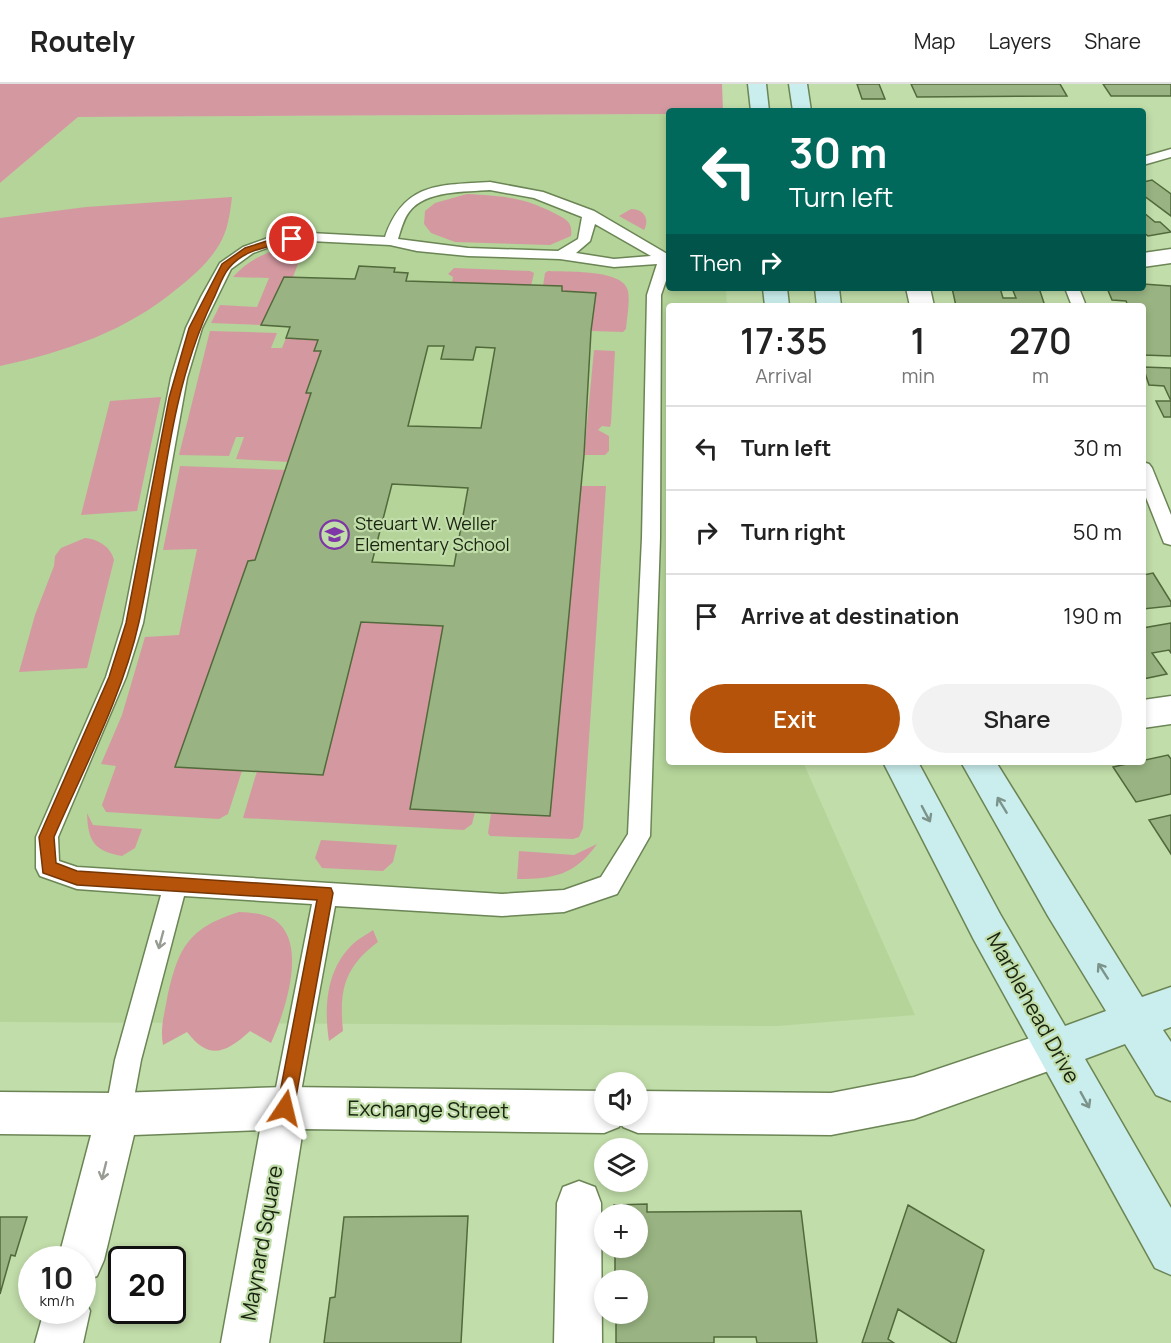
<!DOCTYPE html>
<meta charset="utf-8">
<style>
body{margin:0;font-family:Manrope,sans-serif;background:#f2f2f2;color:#222;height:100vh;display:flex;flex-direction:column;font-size:22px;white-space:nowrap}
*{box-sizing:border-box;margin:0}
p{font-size:20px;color:#767676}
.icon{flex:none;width:33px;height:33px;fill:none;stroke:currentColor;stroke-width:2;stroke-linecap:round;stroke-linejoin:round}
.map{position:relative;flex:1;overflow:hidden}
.details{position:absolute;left:666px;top:219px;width:480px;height:462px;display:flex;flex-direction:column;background:#fff;border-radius:6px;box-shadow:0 3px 9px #0003}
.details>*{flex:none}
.hud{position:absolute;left:666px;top:24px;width:480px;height:183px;border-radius:6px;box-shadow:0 3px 9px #0003;background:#00695c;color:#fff;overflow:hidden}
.controls{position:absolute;left:594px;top:988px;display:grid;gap:12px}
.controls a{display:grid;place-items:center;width:54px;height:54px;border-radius:50%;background:#fff;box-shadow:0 3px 9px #0003;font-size:30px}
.speed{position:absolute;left:18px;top:1162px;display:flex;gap:12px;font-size:30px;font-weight:700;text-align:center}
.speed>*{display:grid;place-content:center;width:78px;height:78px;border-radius:50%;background:#fff;box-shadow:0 3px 9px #0003;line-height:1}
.speed small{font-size:15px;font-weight:400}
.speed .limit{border:3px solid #111;border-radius:9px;background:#fff;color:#111}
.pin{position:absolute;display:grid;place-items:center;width:51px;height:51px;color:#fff;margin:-26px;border:3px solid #fff;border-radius:50%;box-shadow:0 2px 6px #0007}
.me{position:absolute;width:66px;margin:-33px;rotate:10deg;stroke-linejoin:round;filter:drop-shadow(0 0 4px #0008)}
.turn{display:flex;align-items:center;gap:21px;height:126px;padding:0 24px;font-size:27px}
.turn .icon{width:78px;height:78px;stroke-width:2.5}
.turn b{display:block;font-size:42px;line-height:51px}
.then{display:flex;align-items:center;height:57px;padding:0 24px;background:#0003;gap:12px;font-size:22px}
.eta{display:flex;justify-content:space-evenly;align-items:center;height:102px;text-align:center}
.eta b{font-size:36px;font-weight:600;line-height:42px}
.primary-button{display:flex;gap:12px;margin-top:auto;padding:12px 24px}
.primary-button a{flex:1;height:69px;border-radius:36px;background:#b45309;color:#fff;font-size:24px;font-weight:600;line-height:69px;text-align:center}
.primary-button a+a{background:#f2f2f2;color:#222}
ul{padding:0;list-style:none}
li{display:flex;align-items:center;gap:18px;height:84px;padding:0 24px;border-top:2px solid #e0e0e0}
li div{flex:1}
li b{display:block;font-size:22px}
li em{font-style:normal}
header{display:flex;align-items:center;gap:36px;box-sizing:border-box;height:84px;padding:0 30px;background:#fff;border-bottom:2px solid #e0e0e0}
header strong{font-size:28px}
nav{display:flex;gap:33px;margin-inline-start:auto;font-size:21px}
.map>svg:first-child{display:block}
.built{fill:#b4d499}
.green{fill:#d499a0}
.building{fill:#99b482;stroke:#526a3b;stroke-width:1.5;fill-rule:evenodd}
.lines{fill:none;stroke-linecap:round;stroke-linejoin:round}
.lane-casing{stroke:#6b8555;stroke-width:3}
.street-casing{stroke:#6b8555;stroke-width:3}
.secondary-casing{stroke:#6b8555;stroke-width:3}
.lane{fill:#fff;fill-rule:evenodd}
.street{fill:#fff;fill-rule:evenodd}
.secondary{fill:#caeeed;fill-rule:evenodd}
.oneway{stroke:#7b938a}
.oneway2{stroke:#989c93}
.route{fill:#b45309;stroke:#753606;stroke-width:1.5}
.labels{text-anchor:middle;stroke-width:4.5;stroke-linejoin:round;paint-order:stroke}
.poi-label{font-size:18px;fill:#1a2410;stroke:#c1dda9;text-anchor:start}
.near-street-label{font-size:21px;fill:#1a2410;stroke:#c1dda9}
</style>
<header>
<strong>Routely</strong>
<nav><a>Map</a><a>Layers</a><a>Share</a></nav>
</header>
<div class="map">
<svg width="1171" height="1259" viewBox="0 0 1171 1259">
<rect width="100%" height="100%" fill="#c1dda9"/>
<path class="built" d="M 669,30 L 669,204 L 726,204 L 727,222 L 669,222 L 669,678 L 803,678 L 915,931 L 777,942 L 0,938 L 0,99 L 78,33 Z"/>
<path class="green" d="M 0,0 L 722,0 L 723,27 L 669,27 L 669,30 L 78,33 L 0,99 Z
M 467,110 C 503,112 522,113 554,129 C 566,135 573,138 571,152 L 550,161 L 455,158 L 431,149 L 424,140 L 425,127 L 435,119 Z
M 232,113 C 230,129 228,147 219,161 C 209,178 193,192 178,204 C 127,247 65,268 0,282 L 0,134 L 86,123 Z
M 631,125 C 644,125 650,135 644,146 L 619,132 Z
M 305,161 L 293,193 L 284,193 L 261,241 L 211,239 L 220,221 L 257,223 L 269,194 L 233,193 C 252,171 277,164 305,161 Z
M 454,184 L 530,187 L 534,189 L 531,202 L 452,199 L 453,193 L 448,190 Z
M 548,187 C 566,188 624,185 628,207 C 630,218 627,233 626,245 L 623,248 L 591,247 L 595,209 L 562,207 L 562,202 L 543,202 L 545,189 Z
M 210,247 L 277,249 L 271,264 L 282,264 L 286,254 L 318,256 L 314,266 L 321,267 L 306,309 L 311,309 L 288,378 L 236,375 L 244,353 L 236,353 L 229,372 L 179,371 Z
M 594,266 L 615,267 L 611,339 L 610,343 L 602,342 L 598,346 L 609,352 L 609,367 L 605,371 L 584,371 Z
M 161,313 L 137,427 L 81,431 L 110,317 Z
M 180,382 L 286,386 L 255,476 L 248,477 L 175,683 L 242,687 L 228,730 L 219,735 L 106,728 L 102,721 L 116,682 L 101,680 L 122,631 L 145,553 L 179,551 L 197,465 L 163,466 Z
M 580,402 L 606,402 L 583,744 L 579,753 L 573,755 L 490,752 L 488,749 L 491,729 L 550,732 Z
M 85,454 C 98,455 111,463 114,476 L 87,584 L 19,588 L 35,531 L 54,482 L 55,472 L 61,464 Z
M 361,538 L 443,542 L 410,724 L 475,728 L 472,740 L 464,746 L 243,734 L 257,687 L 323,690 Z
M 87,729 L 93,741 L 142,745 L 135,764 L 122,772 C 93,767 88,756 87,729 Z
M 321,756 L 397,761 L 393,778 L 383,787 L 322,784 L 315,774 Z
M 597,760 C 575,791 554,795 517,795 L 519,767 L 574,771 Z
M 239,828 C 252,829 264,829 275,836 C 309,860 284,930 271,959 L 250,947 C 226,969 209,977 187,948 L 163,961 C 160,945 164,931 167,915 C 178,864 188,844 239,828 Z
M 373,846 L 378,858 C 344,883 339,907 343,947 L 329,957 C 324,925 326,888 350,863 C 356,856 366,851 373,846 Z"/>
<path class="building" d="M 857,0 L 879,0 L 885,15 L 862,15 Z
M 911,0 L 1060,0 L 1067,12 L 917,13 Z
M 1103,0 L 1171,0 L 1171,12 L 1111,12 Z
M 1152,96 L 1171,110 L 1171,132 L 1143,111 L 1143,98 Z
M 1143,128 L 1155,138 L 1160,138 L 1171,148 L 1148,152 L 1143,148 Z
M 359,182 L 395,184 L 394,188 L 408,189 L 406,197 L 562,202 L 562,207 L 596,209 L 591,247 L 584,371 L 550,732 L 410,725 L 443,542 L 361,538 L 323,691 L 175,683 L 248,477 L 255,476 L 311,309 L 306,309 L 321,267 L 314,267 L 318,256 L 286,254 L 290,243 L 261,241 L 284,193 L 355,195 ZM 428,262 L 444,262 L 441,275 L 473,276 L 476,263 L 495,264 L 481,344 L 408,342 ZM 392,400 L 468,404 L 454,482 L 372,478 Z
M 1143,200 L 1171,202 L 1171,272 L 1143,271 L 1143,222 L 1128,222 L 1126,217 L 1112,216 L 1107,204 L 1143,204 Z
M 952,204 L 1000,204 L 1003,214 L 1016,214 L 1012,204 L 1039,204 L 1045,222 L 956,222 Z
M 1143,283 L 1171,284 L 1171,333 L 1164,333 L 1156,317 L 1171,317 L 1164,302 L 1149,301 Z
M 1153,489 L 1171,518 L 1171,522 L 1143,525 L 1143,491 Z
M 1171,539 L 1171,569 L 1169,566 L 1152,569 L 1167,590 L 1143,595 L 1143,544 Z
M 1168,671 L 1171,675 L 1171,710 L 1136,718 L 1113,683 Z
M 1171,731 L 1171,770 L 1149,736 Z
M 647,1120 L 647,1128 L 801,1127 L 817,1259 L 757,1259 L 756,1253 L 714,1253 L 714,1259 L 616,1259 L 616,1230 L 638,1230 L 638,1197 L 615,1197 L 615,1164 L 638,1164 L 638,1131 L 614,1131 L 614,1121 Z
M 908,1121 L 984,1166 L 956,1259 L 952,1259 L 898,1225 L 888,1255 L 894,1259 L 862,1259 Z
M 468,1132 L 461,1259 L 324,1259 L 330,1214 L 335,1213 L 344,1133 Z
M 0,1133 L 27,1133 L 15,1172 L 11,1171 L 0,1210 Z"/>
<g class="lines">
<defs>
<path id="lane" d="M 1171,65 L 1171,73 L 1143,81 L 1143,73 Z
M 490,98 L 543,108 L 594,127 L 669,171 L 669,188 L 661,211 L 660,454 L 650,752 L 617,810 L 564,828 L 502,832 L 335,822 L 298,1024 L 294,1033 L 285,1037 L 276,1033 L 272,1024 L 312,820 L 184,812 L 141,976 L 131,1030 L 128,1040 L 118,1043 L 108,1040 L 105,1030 L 115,976 L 161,811 L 77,805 L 40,792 L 36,784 L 36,753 L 106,593 L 123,539 L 171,294 L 186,244 L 201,213 L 220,179 L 243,163 L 268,154 L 310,149 L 385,153 C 404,98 440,101 490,98 ZM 490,106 L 534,114 L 582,133 L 578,155 L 558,167 L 468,164 L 398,155 C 401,146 403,136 409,128 C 425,106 466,108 490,106 ZM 595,140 L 651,172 L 614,175 L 576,169 L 590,157 ZM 310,157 L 390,161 L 417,167 L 468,172 L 560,175 L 614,183 L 657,180 L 647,211 L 642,454 L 628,750 L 601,793 L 564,806 L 502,810 L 77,783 L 59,777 L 58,753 L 126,593 L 143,539 L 187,294 L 202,244 L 231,185 L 253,169 L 275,161 Z
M 1065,204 L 1079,204 L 1086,222 L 1072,222 Z
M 1143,378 L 1149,380 L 1152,384 L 1171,431 L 1171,461 L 1164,459 L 1162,454 L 1143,406 Z"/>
<path id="street" d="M 1171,165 L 1171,179 L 1143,183 L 1143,169 Z
M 906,204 L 930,204 L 934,222 L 910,222 Z
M 1171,612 L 1171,640 L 1143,644 L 1143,616 Z
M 1057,945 L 1071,951 L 1077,965 L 1071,979 L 914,1035 L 831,1051 L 638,1049 L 623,1043 L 621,1038 L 619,1043 L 604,1049 L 303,1045 L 269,1259 L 221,1259 L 260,1046 L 134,1051 L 104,1176 L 97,1192 L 82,1198 L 82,1176 L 58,1176 L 91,1051 L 0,1050 L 0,1008 L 118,1009 L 285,1003 L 604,1007 L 604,1032 L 638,1032 L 638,1007 L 831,1009 L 914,993 Z
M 579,1097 L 595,1103 L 601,1119 L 602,1259 L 554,1259 L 557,1119 L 563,1103 Z
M 82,1210 L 90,1227 L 83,1259 L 35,1259 L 44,1227 L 82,1227 Z"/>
<path id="secondary" d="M 748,0 L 766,0 L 769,27 L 751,27 Z
M 789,0 L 807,0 L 811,27 L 793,27 Z
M 763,204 L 787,204 L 789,222 L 765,222 Z
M 815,204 L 839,204 L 841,222 L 817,222 Z
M 883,678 L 918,678 L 1000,830 L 1065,942 L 1106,927 L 1048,832 L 961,678 L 996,678 L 1142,913 L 1171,903 L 1171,943 L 1163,946 L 1171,958 L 1171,1017 L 1156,1011 L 1125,960 L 1085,975 L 1171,1124 L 1171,1191 L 1155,1184 L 974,856 Z"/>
</defs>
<use href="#lane" class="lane-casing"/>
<use href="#street" class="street-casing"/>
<use href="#secondary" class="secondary-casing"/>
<use href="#lane" class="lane"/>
<use href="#street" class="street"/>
<use href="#secondary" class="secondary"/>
</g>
<defs><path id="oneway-shaft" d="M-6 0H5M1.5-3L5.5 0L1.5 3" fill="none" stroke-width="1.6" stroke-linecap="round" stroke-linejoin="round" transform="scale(1.5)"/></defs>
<g class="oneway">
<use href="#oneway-shaft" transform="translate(1002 721) rotate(-121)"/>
<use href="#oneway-shaft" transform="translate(926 730) rotate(62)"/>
<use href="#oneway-shaft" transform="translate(1103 887) rotate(-123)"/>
<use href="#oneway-shaft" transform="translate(1085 1016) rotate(61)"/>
</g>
<g class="oneway2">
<use href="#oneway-shaft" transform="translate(161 856) rotate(105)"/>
<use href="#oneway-shaft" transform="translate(104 1087) rotate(104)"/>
</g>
<path class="route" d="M 292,152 L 296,155 L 295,157 C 273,162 245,164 229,184 C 222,192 218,206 213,216 C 165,315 163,432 139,538 C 123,611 84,684 54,753 L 56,779 L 77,787 L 331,804 L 333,809 L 294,1024 L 292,1031 L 285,1033 L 279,1031 L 277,1024 L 317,816 L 77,801 L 43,789 L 39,753 L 109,593 L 126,539 L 169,314 L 189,244 L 222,180 L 245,164 L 273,155 Z"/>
<defs>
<symbol id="school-ring" viewBox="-11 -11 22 22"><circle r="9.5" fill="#c1dda9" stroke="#7f35a7" stroke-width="1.5"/><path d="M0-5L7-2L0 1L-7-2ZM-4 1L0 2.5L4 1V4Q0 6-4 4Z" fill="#7f35a7"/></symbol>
</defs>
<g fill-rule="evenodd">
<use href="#school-ring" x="318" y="434" width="33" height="33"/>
</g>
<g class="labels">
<g class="poi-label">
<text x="355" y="446">Steuart W. Weller<tspan x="355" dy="21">Elementary School</tspan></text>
</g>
<g class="near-street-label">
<text transform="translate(1033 924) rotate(61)" y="7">Marblehead Drive</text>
<text transform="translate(428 1026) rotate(1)" y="7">Exchange Street</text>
<text transform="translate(262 1159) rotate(-80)" y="7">Maynard Square</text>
</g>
</g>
</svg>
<div class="controls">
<a><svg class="icon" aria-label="sound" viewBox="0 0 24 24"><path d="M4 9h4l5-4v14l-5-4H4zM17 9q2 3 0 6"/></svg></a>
<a><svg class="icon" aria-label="layers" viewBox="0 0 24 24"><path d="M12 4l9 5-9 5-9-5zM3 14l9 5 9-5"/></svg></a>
<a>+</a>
<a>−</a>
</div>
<div class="speed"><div>10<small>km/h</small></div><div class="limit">20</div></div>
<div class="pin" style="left:292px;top:155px;background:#d93025"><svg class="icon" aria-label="arrive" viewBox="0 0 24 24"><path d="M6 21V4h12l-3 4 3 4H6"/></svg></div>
<svg class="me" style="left:285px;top:1024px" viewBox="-20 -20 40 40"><path d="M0-17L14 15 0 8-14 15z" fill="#b45309" stroke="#fff" stroke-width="4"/></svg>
<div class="hud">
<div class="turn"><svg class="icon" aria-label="left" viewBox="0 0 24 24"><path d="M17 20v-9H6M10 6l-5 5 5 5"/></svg><div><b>30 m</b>Turn left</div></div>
<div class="then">Then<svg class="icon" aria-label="right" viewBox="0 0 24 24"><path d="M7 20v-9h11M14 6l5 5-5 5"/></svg></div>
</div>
<section class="details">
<div class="eta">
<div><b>17:35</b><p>Arrival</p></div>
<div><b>1</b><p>min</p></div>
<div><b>270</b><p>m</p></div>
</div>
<ul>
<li><svg class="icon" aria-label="left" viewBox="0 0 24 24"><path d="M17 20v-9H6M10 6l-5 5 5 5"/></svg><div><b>Turn left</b></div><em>30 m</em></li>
<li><svg class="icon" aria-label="right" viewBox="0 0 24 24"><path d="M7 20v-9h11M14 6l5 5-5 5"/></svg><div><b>Turn right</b></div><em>50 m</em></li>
<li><svg class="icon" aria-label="arrive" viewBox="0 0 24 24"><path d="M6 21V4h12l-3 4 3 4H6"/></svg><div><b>Arrive at destination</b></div><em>190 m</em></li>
</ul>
<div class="primary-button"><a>Exit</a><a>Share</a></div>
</section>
</div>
